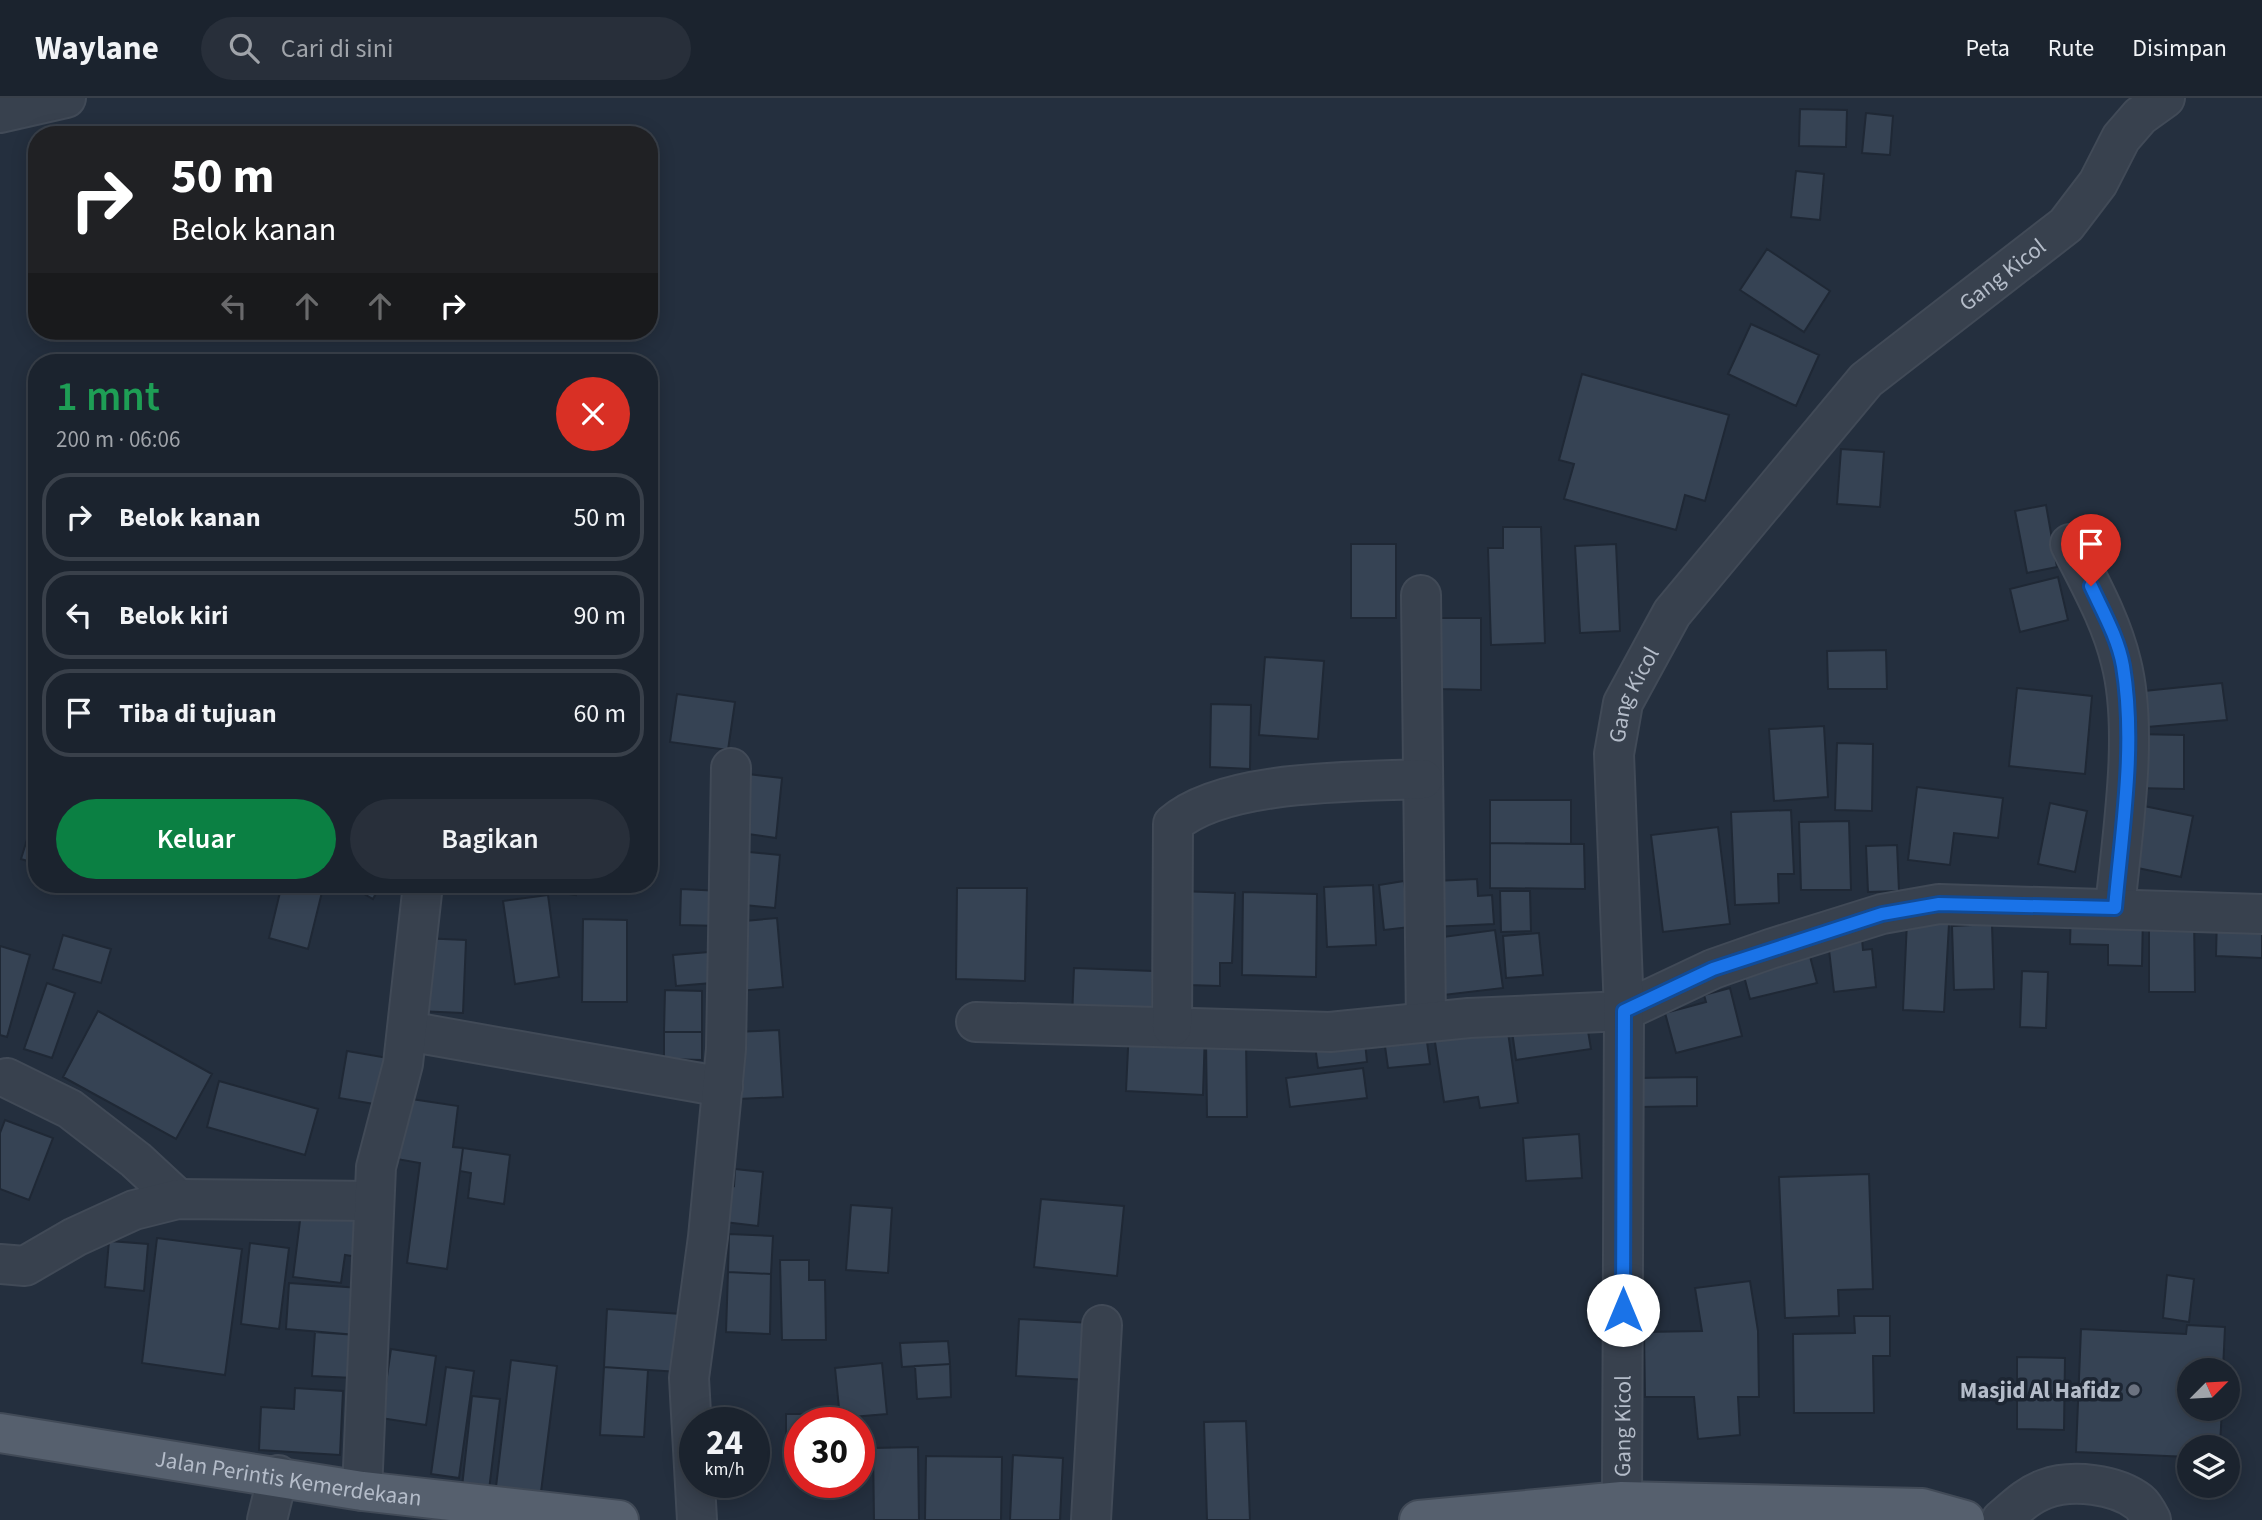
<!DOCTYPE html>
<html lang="id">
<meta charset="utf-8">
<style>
body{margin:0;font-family:"Source Sans 3",sans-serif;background:#282f3a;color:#f1f3f6;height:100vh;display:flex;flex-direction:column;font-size:26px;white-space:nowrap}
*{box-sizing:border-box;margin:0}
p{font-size:23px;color:#a0a4aa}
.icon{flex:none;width:38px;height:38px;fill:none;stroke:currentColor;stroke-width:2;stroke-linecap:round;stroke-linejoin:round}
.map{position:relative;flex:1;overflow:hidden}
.side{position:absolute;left:28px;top:256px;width:630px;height:539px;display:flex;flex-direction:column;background:#1b232e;border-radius:28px;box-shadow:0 4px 18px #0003,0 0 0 2px #39404a}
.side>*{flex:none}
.top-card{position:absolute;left:28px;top:28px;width:630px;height:214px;border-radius:28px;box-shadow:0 4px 18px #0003,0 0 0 2px #39404a;background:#202124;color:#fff;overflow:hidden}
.needle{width:46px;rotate:66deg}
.tools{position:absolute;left:2177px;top:1260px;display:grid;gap:14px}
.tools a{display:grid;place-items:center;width:63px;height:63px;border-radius:50%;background:#1b232e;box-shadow:0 4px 18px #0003,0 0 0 2px #39404a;font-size:35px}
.speed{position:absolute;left:679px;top:1309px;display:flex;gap:14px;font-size:35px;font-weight:700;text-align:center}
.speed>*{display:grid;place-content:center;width:91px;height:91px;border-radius:50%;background:#1b232e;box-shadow:0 4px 18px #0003,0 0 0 2px #39404a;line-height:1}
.speed small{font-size:18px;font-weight:400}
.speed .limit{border:10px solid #d22;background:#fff;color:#111}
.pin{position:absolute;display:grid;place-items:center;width:60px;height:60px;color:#fff;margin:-72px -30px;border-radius:50% 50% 50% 0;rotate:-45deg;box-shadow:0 0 7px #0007}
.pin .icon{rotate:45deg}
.me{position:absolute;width:77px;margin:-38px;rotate:0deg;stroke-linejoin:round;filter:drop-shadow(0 0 5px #0008)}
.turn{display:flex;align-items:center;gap:24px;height:147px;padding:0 28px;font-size:32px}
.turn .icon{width:91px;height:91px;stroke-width:2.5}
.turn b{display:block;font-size:49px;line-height:60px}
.lanes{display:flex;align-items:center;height:66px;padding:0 28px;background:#0003;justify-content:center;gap:35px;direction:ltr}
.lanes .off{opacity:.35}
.round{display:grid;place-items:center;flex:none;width:74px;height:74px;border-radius:37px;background:#282f3a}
.summary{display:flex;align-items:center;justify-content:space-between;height:119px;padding:0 28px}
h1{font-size:42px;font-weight:600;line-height:52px;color:#1e9e55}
.action{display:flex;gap:14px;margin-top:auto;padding:14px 28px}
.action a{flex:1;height:80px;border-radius:42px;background:#0b8043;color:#fff;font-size:28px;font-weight:600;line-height:80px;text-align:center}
.action a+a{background:#282f3a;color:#f1f3f6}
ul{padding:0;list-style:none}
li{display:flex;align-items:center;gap:21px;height:88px;margin:0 14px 10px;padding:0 14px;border:4px solid #39404a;border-radius:28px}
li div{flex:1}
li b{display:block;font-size:26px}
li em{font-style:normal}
header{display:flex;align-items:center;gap:42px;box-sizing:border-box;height:98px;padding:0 35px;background:#1b232e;border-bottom:2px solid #39404a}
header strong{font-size:33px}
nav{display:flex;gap:38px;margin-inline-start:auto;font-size:24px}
.search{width:490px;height:63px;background:#282f3a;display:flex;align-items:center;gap:18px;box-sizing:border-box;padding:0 24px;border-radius:38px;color:#a0a4aa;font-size:26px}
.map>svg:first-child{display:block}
.building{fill:#364354;stroke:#1f2835;stroke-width:2}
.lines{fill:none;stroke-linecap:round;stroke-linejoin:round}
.minor-casing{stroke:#414a57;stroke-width:42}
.major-casing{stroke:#414a57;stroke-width:42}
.minor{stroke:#38414e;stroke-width:38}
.major{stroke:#56606e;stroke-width:38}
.route-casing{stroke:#114b97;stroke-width:18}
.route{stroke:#1a73e8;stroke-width:12}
.worship-dot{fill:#6b7280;stroke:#1d2633;stroke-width:2.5}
.labels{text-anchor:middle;stroke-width:7;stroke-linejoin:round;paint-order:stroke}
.street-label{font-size:23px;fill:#b4bcc9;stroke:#1d2633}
.poi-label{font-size:23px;font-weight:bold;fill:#b4bcc9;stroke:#1d2633;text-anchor:end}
</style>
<header>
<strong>Waylane</strong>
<div class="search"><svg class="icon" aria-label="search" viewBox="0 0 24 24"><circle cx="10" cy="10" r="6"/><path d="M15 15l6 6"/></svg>Cari di sini</div>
<nav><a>Peta</a><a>Rute</a><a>Disimpan</a></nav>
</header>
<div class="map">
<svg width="2262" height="1422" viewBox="0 0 2262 1422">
<rect width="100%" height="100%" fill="#242f3e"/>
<path class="building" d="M 1800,11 L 1847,12 L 1846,49 L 1799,48 Z
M 1866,15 L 1893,18 L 1890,57 L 1862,55 Z
M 1796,73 L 1824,76 L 1820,122 L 1791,119 Z
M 1767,151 L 1830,193 L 1804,234 L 1740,192 Z
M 1751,226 L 1819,257 L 1796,308 L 1728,276 Z
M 1582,276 L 1729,317 L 1705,403 L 1685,397 L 1676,432 L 1564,401 L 1574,366 L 1559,362 Z
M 1841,351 L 1884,354 L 1880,409 L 1837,406 Z
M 2046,407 L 2057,469 L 2027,475 L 2015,413 Z
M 1503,429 L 1541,429 L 1545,545 L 1491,547 L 1488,450 L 1503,450 Z
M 1351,446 L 1396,446 L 1396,520 L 1351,520 Z
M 1616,446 L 1620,533 L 1580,535 L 1575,448 Z
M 2058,479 L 2068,522 L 2020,534 L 2010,491 Z
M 1440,520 L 1481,520 L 1481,592 L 1440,591 Z
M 1886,552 L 1887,591 L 1828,591 L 1827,553 Z
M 1265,559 L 1324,563 L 1318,641 L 1259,637 Z
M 2222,585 L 2227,622 L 2147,629 L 2144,593 Z
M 2017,590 L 2092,598 L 2085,676 L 2009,668 Z
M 677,596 L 735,604 L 728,652 L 670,644 Z
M 1211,606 L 1251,607 L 1250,671 L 1210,669 Z
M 1824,628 L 1828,699 L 1774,703 L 1769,631 Z
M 2134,636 L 2184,637 L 2184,691 L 2135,690 Z
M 1837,645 L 1873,646 L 1872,713 L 1835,712 Z
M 748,676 L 782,680 L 776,740 L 741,735 Z
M 1917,689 L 2003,700 L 1998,740 L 1954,735 L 1950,767 L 1908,762 Z
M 1490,702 L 1571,702 L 1571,746 L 1490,745 Z
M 2050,705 L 2087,713 L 2075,774 L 2038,766 Z
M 2139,707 L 2193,718 L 2181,779 L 2128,768 Z
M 37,709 L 37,766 L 21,761 Z
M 1791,712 L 1794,776 L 1778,776 L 1779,805 L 1735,807 L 1731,714 Z
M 1849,723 L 1851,792 L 1801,792 L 1799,724 Z
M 1718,729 L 1730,826 L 1663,834 L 1651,737 Z
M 1490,745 L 1584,746 L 1585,791 L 1490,790 Z
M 1897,747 L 1899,793 L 1868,794 L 1866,748 Z
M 739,753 L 780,757 L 775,810 L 735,806 Z
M 1477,781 L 1478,798 L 1492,797 L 1494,826 L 1431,829 L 1434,783 Z
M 1404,783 L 1410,829 L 1384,832 L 1379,787 Z
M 282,786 L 324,786 L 308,851 L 269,840 Z
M 347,786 L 381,786 L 373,801 Z
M 531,786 L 578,786 L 576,797 L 530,790 Z
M 1373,787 L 1376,847 L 1327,849 L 1324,789 Z
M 957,790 L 1027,790 L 1025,883 L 956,881 Z
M 681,791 L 722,793 L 721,828 L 680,827 Z
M 1178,793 L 1235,795 L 1232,865 L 1220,865 L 1220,888 L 1188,887 Z
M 1500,793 L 1530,793 L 1531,833 L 1501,834 Z
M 1243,794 L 1317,796 L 1316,879 L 1242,877 Z
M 548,797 L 559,879 L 515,886 L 503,803 Z
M 2071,813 L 2143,815 L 2142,868 L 2108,867 L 2108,847 L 2070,846 Z
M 2149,817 L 2194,817 L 2195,894 L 2149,894 Z
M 2217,818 L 2262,820 L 2262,860 L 2216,858 Z
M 777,820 L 783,889 L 739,893 L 733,824 Z
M 583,821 L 627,822 L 627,904 L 582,904 Z
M 1907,823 L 1949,826 L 1944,914 L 1903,912 Z
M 1992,826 L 1994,891 L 1954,892 L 1952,828 Z
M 1861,831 L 1863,852 L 1872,851 L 1876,889 L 1834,894 L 1827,835 Z
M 1495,832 L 1503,890 L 1435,898 L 1428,841 Z
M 1539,835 L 1543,877 L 1506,880 L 1503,838 Z
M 63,837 L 111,851 L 101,885 L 53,871 Z
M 420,840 L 466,842 L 463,915 L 417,913 Z
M 1807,847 L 1817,885 L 1750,901 L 1740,863 Z
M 0,848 L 30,857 L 7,939 L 0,937 Z
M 709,854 L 712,885 L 676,888 L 673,857 Z
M 1074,870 L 1153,873 L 1152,912 L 1072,920 Z
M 2022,873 L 2048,874 L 2046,930 L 2020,929 Z
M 47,885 L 75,895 L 52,960 L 24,951 Z
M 1730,890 L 1742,938 L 1676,955 L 1665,915 L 1706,904 L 1704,897 Z
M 665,892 L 702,893 L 702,934 L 664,934 Z
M 98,913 L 212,976 L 176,1041 L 63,979 Z
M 1585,915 L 1591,951 L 1516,962 L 1511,926 Z
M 1506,920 L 1518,1005 L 1480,1010 L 1478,999 L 1444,1004 L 1433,931 Z
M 1425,929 L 1430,966 L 1388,970 L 1383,934 Z
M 1129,930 L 1205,933 L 1203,997 L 1126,993 Z
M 779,932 L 783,999 L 738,1001 L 734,934 Z
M 664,934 L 702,934 L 702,962 L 664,961 Z
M 1364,934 L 1367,964 L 1318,970 L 1314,940 Z
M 1246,941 L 1247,1019 L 1207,1019 L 1206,942 Z
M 347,953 L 388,960 L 380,1007 L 339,1000 Z
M 1363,970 L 1367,1000 L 1290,1009 L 1286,980 Z
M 1697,979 L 1697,1008 L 1638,1009 L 1638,980 Z
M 219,983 L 318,1011 L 305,1057 L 207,1029 Z
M 398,999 L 458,1008 L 453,1049 L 463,1050 L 447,1171 L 407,1165 L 420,1065 L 391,1060 Z
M 5,1022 L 53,1040 L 29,1102 L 0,1091 L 0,1035 Z
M 1579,1036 L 1582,1080 L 1526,1083 L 1523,1040 Z
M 463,1050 L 510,1057 L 504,1106 L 468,1100 L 471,1075 L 460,1073 Z
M 735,1071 L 763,1074 L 758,1128 L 716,1123 L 719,1086 L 734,1088 Z
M 1869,1076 L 1873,1191 L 1838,1192 L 1839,1218 L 1785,1220 L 1779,1079 Z
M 1041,1101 L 1124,1108 L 1117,1178 L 1034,1169 Z
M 302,1107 L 363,1115 L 358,1159 L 345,1157 L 341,1185 L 293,1179 Z
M 851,1107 L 892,1110 L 888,1175 L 846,1172 Z
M 729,1136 L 773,1138 L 771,1176 L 728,1174 Z
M 157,1140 L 242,1151 L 225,1277 L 142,1265 Z
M 109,1143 L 148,1146 L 144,1193 L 105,1189 Z
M 250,1145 L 289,1150 L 279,1231 L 241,1226 Z
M 780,1162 L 809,1162 L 809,1182 L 825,1182 L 826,1242 L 782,1242 Z
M 728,1174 L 771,1176 L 770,1236 L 726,1234 Z
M 2167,1177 L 2194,1181 L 2189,1224 L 2163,1220 Z
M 1750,1183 L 1758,1233 L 1759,1299 L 1738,1299 L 1740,1337 L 1698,1341 L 1694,1299 L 1645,1299 L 1644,1234 L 1702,1233 L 1695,1190 Z
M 289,1185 L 360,1190 L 357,1237 L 286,1231 Z
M 607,1211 L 682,1216 L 679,1274 L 604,1269 Z
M 1854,1218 L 1890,1218 L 1890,1258 L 1873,1258 L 1874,1315 L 1794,1315 L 1793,1236 L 1855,1235 Z
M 1019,1221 L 1092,1225 L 1089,1282 L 1016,1278 Z
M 2187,1227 L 2225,1229 L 2223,1272 L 2189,1272 L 2189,1311 L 2222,1311 L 2220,1347 L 2191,1345 L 2189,1359 L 2076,1354 L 2081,1231 L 2186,1236 Z
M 315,1234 L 357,1237 L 354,1280 L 312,1278 Z
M 948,1243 L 950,1266 L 902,1269 L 900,1245 Z
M 391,1251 L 436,1258 L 426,1327 L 381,1320 Z
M 2017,1259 L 2065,1260 L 2064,1332 L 2017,1331 Z
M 511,1262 L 557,1268 L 541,1394 L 496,1389 Z
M 882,1265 L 887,1316 L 840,1320 L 835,1270 Z
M 950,1266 L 951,1299 L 917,1301 L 915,1268 Z
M 446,1269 L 474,1273 L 459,1380 L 431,1376 Z
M 604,1269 L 648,1272 L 644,1339 L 600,1337 Z
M 295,1290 L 343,1293 L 340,1357 L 259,1352 L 261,1309 L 294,1311 Z
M 472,1298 L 500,1301 L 489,1392 L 462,1389 Z
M 786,1316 L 837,1316 L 837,1325 L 800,1325 L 800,1370 L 786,1370 Z
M 1246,1323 L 1250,1422 L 1207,1422 L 1204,1324 Z
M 918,1349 L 919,1422 L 874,1422 L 873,1350 Z
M 1013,1357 L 1063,1360 L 1060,1422 L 1010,1422 Z
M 926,1358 L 1002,1359 L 1001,1422 L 925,1422 Z"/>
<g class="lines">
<defs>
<g id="minor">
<path d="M 0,15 L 66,0"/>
<path d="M 2070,446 C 2089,484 2111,522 2121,564 C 2139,634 2122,737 2115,810"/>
<path d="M 1421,497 L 1426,924"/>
<path d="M 976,924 L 1330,934 L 1469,920 L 1624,913 L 1713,871 L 1770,851 L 1882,816 L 1939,806 L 2262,816"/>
<path d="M 1172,929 L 1173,726 C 1224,681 1357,684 1423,681"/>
<path d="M 407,933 L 723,989"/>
<path d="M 7,980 L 70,1011 L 136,1062 L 178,1101"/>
<path d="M 0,1166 L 25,1168 L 75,1139 L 134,1112 L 178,1101 L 374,1103"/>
<path d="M 362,1393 L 376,1069 L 403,966 L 423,786"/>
<path id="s1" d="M 1622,1403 L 1624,913 L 1614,656 L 1623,605 L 1672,515 L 1866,282 L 2066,127 L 2098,85 L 2121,40 L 2140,18 L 2165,0"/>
<path d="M 267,1422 L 278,1377"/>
<path d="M 697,1422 L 689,1280 L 708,1139 L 726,951 L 731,670"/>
<path d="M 1091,1422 L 1102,1227"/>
<path d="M 2001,1422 C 2015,1410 2028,1397 2045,1391 C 2072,1381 2116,1386 2139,1404 C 2144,1408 2148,1416 2151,1422"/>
</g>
<g id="major">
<path id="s2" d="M 0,1335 L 362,1393 L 619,1422"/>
<path d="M 1419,1422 L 1622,1403 L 1922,1410 L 1965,1422"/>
</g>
</defs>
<use href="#minor" class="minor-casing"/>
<use href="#major" class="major-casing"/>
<use href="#minor" class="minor"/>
<use href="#major" class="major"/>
</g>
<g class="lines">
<defs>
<path id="route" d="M 1623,1212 L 1624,913 L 1713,871 L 1882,816 L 1939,806 L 2115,810 C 2122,731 2136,647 2123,568 C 2118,540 2103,514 2091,488"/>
</defs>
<use href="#route" class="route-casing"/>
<use href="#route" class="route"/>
</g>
<circle class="worship-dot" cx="2134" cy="1292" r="7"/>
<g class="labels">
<g class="street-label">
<text dy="8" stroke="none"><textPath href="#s1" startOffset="1377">Gang Kicol</textPath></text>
<text dy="8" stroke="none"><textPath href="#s1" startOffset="810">Gang Kicol</textPath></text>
<text dy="8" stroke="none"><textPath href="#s1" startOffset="75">Gang Kicol</textPath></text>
<text dy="8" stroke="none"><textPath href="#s2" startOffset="292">Jalan Perintis Kemerdekaan</textPath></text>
</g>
<g class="poi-label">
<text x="2120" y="1300">Masjid Al Hafidz</text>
</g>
</g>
</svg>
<div class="tools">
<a><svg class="needle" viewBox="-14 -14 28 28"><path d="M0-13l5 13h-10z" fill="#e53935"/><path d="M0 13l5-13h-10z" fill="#a0a4aa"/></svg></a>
<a><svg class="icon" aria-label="layers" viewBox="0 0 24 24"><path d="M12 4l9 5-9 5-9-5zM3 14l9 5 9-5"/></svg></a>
</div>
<div class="speed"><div>24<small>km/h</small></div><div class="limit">30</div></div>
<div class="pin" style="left:2091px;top:488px;background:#d93025"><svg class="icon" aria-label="arrive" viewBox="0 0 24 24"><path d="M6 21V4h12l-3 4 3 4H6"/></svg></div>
<svg class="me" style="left:1623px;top:1212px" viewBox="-20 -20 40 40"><circle r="19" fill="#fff"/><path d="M0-13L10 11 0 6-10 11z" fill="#1a73e8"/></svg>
<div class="top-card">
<div class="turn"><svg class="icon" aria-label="right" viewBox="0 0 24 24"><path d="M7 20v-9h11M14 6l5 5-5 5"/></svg><div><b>50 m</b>Belok kanan</div></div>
<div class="lanes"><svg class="icon off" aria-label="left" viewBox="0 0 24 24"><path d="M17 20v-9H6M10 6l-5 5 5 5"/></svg><svg class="icon off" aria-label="ahead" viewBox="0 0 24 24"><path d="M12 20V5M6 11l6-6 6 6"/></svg><svg class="icon off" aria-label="ahead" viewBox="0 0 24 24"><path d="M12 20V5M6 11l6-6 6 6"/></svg><svg class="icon" aria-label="right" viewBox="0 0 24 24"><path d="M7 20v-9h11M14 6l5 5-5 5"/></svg></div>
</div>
<section class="side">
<div class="summary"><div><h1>1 mnt</h1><p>200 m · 06:06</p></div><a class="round" style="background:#d93025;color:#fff"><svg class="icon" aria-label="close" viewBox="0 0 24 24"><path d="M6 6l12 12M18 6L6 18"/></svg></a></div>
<ul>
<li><svg class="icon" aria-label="right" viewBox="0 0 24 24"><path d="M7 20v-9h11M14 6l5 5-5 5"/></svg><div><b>Belok kanan</b></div><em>50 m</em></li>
<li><svg class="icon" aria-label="left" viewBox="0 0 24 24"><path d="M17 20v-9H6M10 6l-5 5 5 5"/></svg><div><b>Belok kiri</b></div><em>90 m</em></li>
<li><svg class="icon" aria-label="arrive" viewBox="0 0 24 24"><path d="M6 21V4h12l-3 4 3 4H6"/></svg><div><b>Tiba di tujuan</b></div><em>60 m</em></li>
</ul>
<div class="action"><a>Keluar</a><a>Bagikan</a></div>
</section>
</div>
